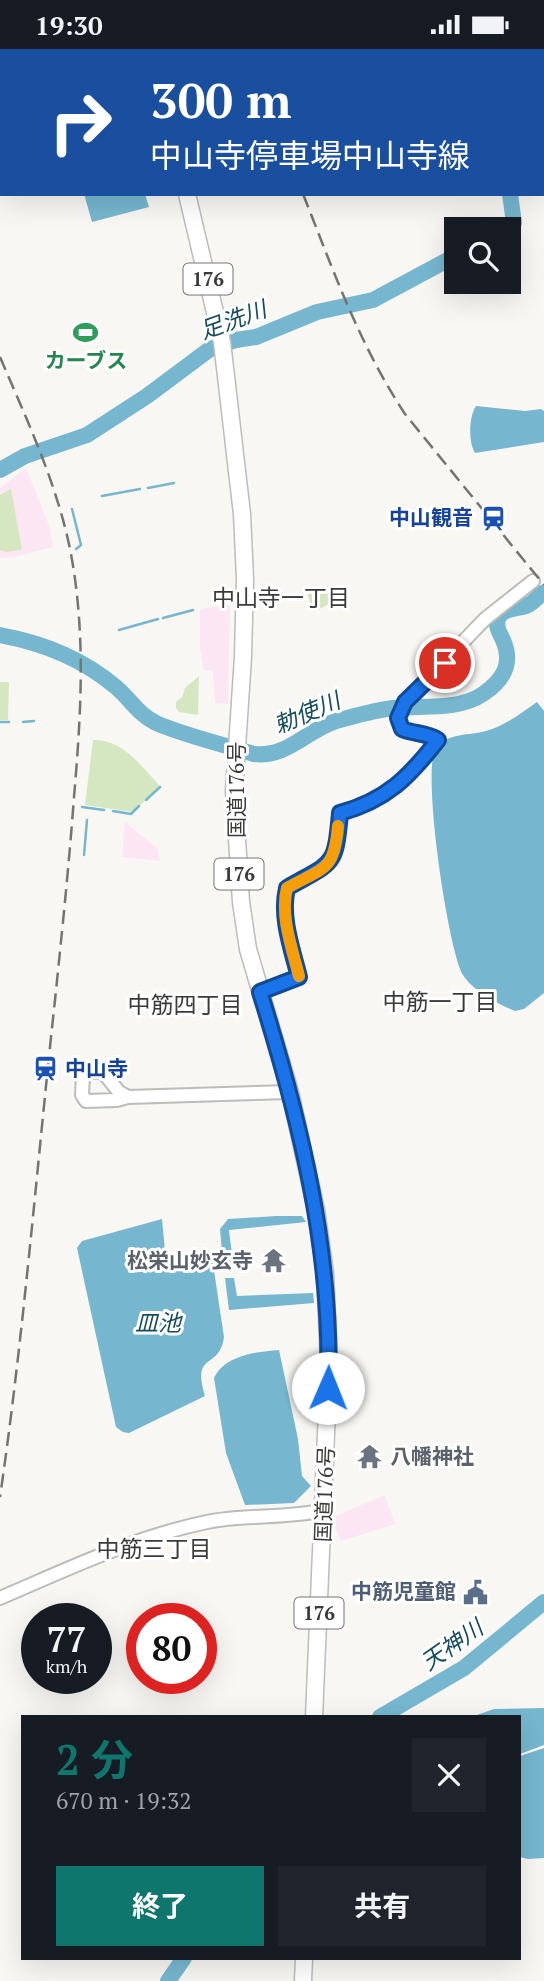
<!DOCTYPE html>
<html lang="ja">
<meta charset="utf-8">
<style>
body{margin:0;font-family:"PT Serif","Noto Sans JP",serif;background:#20242c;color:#f1f3f6;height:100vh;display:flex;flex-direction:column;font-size:26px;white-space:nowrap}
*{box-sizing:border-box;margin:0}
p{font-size:23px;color:#9ea1a6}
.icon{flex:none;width:38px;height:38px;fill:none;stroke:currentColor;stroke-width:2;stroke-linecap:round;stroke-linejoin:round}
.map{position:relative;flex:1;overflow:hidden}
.details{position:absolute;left:21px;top:1666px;width:500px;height:245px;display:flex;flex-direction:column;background:#171b24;border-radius:0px;box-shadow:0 7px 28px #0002}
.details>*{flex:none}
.top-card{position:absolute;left:0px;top:0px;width:544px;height:147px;box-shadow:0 7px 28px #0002;background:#1a4fa0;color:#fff;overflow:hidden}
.tools{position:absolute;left:444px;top:168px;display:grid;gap:14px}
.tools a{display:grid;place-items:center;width:77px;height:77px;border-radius:0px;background:#171b24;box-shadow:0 7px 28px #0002;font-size:35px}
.speed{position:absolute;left:21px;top:1554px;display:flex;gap:14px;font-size:35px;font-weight:700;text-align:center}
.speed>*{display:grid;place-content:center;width:91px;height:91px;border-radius:50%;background:#171b24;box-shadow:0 7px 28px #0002;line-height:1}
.speed small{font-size:18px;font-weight:400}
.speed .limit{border:10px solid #d22;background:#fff;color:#111}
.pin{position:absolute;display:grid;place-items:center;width:60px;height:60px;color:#fff;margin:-30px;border:4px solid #fff;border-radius:50%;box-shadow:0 2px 7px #0007}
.me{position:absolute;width:77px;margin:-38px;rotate:1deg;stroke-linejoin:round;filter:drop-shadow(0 0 5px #0008)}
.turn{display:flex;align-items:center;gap:24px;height:147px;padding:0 35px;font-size:32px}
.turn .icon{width:91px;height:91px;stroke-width:2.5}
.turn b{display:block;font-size:49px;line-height:60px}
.round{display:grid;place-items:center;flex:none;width:74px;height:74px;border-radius:0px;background:#20242c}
.overview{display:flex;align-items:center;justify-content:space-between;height:119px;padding:0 35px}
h1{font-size:42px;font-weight:700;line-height:52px;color:#0f766e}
.button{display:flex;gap:14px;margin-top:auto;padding:14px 35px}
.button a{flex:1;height:80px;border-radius:0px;background:#0f766e;color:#fff;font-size:28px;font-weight:700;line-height:80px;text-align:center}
.button a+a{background:#20242c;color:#f1f3f6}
.status{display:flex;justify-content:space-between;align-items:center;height:49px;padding:0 35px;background:#171b24;direction:ltr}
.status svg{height:19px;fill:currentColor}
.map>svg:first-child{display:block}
.commercial{fill:#fce6f3}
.green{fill:#d5e7c1}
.water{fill:#76b7cf}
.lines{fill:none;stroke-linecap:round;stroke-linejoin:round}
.stream{stroke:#76b7cf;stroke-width:2.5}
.river{stroke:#76b7cf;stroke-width:16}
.major-casing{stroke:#bcbcb8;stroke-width:16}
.highway-casing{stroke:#bcbcb8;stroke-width:19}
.major{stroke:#fff;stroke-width:12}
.highway{stroke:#fff;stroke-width:16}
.rail{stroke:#747471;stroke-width:2.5;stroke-dasharray:14 7;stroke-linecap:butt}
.route-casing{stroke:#114b97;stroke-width:18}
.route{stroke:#1a73e8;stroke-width:12}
.slow{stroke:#f59e0b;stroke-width:12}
.labels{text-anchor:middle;stroke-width:6;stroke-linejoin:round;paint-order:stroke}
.shield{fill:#fff;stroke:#757574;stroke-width:2}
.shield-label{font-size:19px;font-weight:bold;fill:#3a3a38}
.leisure-label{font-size:21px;font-weight:bold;fill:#27864d;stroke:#fff}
.transit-label{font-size:21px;font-weight:bold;fill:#164399;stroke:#fff;text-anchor:end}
.street-label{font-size:21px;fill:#3a3a38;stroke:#fff}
.worship-label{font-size:21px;font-weight:bold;fill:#5b616d;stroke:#fff;text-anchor:end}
.service-label{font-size:21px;font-weight:bold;fill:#4e5e75;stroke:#fff;text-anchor:end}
.water-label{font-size:23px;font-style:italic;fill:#164d5f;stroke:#fff}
.neighbourhood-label{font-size:23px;fill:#3a3a38;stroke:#fff}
</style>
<div class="status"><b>19:30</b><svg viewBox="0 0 49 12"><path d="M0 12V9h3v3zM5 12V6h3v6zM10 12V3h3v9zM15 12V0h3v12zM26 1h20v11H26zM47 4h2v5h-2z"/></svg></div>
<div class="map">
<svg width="544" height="1932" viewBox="0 0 544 1932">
<rect width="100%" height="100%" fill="#f8f7f4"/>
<path class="commercial" d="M 26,419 L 50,479 L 53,498 L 14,508 L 0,509 L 0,439 Z
M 230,556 L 228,655 L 215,654 L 213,622 L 204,621 L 200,599 L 200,560 Z
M 125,773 L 157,799 L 160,812 L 122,808 Z
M 385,1446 L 395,1475 L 341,1492 L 335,1479 L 336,1467 Z"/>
<path class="green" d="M 11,440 L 22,501 L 6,503 L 0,501 L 0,446 Z
M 332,536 L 337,544 L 335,552 L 313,563 L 307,543 Z
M 199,627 L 198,666 L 179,663 L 176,659 L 176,653 L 182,648 L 185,639 Z
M 0,633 L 9,633 L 8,671 L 0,671 Z
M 93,691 C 123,690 141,717 160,737 L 133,763 L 85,756 Z"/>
<path class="water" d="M 84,145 L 145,145 L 149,158 L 92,173 Z
M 476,357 L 525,362 L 541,360 L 544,362 L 544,393 L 475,404 C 468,393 469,367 476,357 Z
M 537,653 L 544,662 L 544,944 L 524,960 L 515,962 C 498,955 473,942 463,926 C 448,901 421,719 436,699 C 449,683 469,687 486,682 C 505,677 521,664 537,653 Z
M 276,1167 L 302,1167 L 306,1173 L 229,1181 L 233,1214 L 223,1215 L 220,1180 L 228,1170 Z
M 162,1170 L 166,1212 L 212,1208 L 224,1288 C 220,1321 191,1302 205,1347 L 129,1384 L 123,1383 L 116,1378 L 77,1199 L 82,1192 Z
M 225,1229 L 234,1229 L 237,1247 L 313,1244 L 314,1254 L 229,1261 Z
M 279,1301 L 298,1390 L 302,1427 L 311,1437 L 294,1454 L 245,1456 L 226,1404 L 214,1329 C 225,1306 256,1303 279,1301 Z
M 544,1659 L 544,1696 L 520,1705 L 520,1668 L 471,1668 L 494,1660 Z
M 544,1699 L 544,1809 L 528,1810 L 520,1808 L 520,1707 Z"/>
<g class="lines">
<path class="stream" d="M 148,439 L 174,434
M 102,447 L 140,440
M 72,460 L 81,496 L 76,500
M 163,569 L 193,561
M 119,581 L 158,570
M 0,673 L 9,673
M 23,673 L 34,672
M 146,751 L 160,738
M 82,758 L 104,761
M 113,762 L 131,765 L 139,757
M 84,806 L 87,771"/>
<path class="river" d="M 542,81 L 544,80
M 509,181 L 514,174 L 510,145
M 0,421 L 25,407 L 87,386 L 147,347 L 210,300 L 236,291 L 256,288 L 317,263 L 373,251 L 457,206
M 0,586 C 44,594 82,609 116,638 C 131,651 138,665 156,674 C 186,687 222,695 254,705 C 287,709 307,681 336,672 C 355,667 375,661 394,659 C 423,656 458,662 483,645 C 504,631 513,614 503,591 C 500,584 495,578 498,570 C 502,559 516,560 526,557 C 533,554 537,549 542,544
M 380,1668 L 464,1619 L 544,1553
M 168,1932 L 184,1909"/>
<defs>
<path id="major" d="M 260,942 L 299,928 C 292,900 280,868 287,839 C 335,812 335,819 340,763 C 387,752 409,728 438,691 C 428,684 414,685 402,680 L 398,669 L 405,653 L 485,570 L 533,532
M 128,1048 L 119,1043 L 103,1023 L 89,1023 L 83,1026 L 82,1046 L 86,1052 L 117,1051 L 128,1048 L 290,1043
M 0,1549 C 68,1520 134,1488 207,1473 C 246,1465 286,1470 325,1461"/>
<path id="highway" d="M 130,0 L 131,2
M 187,145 L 222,293 L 242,465 L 245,530 L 243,608 L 234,743 L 241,853 L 248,900 L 290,1043 L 316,1161 L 325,1224 L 329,1314 L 314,1668
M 303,1932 L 304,1909"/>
</defs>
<use href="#major" class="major-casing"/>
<use href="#highway" class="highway-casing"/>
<use href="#major" class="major"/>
<use href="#highway" class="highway"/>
<path class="rail" d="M 246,0 L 247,2
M 303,145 C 334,223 359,295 405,365 L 544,536
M 0,308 C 27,371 58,437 71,505 C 86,586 81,666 74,748 C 69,816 62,883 55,951 C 37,1116 24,1283 0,1448"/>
</g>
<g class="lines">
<defs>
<path id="route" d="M 328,1339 C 333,1203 300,1071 260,943 L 299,928 C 292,900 280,868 287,839 C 334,812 335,819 340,764 C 387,751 409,728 438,691 C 428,684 414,685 402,680 L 398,669 L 405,653 L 445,614"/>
</defs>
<use href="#route" class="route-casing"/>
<use href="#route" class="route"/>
<path class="slow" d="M 299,927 C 292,899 280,867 287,839 C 324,818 334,823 338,777"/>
</g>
<defs>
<symbol id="stadium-bare" viewBox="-9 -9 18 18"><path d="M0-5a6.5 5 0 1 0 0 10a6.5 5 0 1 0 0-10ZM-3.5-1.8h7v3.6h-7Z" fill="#2e9e5b" stroke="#fff" stroke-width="2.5" paint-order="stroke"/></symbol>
<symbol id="station-bare" viewBox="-9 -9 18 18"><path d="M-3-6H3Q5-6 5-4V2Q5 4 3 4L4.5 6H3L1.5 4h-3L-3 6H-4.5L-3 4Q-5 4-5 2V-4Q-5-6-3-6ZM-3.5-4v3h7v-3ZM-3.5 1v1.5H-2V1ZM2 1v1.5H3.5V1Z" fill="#1a4fb4" stroke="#fff" stroke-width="2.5" paint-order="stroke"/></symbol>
<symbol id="temple-bare" viewBox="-9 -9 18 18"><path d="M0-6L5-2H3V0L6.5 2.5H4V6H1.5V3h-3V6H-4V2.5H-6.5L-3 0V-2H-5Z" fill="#6b7280" stroke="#fff" stroke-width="2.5" paint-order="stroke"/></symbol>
<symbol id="civic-bare" viewBox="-9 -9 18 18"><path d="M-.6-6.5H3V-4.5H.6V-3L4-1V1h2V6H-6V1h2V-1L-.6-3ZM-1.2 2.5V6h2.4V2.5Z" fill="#5c6f8a" stroke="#fff" stroke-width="2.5" paint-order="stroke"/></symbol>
</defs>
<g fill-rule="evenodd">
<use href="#stadium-bare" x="68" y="266" width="35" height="35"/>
<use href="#station-bare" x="476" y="452" width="35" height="35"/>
<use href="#station-bare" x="28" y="1002" width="35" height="35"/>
<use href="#temple-bare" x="256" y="1194" width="35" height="35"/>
<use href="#temple-bare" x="352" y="1390" width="35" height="35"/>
<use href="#civic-bare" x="458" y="1526" width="35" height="35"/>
</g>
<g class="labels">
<g class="shield">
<rect x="183.5" y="214.5" width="49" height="31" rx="5"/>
<rect x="214.5" y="809.5" width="49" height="31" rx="5"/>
<rect x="294.5" y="1548.5" width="49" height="31" rx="5"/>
</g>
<g class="shield-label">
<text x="208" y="237">176</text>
<text x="239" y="832">176</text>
<text x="319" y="1571">176</text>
</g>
<g class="leisure-label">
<text x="86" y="319">カーブス</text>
</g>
<g class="transit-label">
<text x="473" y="476">中山観音</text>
<text x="65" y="1027" text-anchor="start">中山寺</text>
</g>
<g class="street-label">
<text transform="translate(237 741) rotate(-90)" y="7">国道176号</text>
<text transform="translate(325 1445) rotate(-88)" y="7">国道176号</text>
</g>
<g class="worship-label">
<text x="253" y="1219">松栄山妙玄寺</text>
<text x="390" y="1415" text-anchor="start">八幡神社</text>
</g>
<g class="service-label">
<text x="456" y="1550">中筋児童館</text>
</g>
<g class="water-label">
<text transform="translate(233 271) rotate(-20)" y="8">足洗川</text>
<text transform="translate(307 664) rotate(-23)" y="8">勅使川</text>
<text x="158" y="1282">皿池</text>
<text transform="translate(452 1596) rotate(-35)" y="8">天神川</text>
</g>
<g class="neighbourhood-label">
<text x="281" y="557">中山寺一丁目</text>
<text x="440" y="961">中筋一丁目</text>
<text x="185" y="964">中筋四丁目</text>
<text x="154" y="1508">中筋三丁目</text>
</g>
</g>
</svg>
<div class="tools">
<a><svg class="icon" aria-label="search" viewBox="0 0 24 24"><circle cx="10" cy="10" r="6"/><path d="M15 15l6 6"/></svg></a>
</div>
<div class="speed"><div>77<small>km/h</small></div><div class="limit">80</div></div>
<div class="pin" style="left:445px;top:614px;background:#d93025"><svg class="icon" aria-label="arrive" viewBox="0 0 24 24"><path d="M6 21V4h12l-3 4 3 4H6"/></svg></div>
<svg class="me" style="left:328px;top:1339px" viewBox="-20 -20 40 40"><circle r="19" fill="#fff"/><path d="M0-13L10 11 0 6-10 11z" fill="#1a73e8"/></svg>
<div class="top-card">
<div class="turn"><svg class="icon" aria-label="right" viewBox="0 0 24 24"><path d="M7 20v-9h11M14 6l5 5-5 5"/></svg><div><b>300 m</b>中山寺停車場中山寺線</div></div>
</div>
<section class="details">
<div class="overview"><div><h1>2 分</h1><p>670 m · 19:32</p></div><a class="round"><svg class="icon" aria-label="close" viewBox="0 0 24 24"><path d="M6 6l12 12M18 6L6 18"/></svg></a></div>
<div class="button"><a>終了</a><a>共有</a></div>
</section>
</div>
